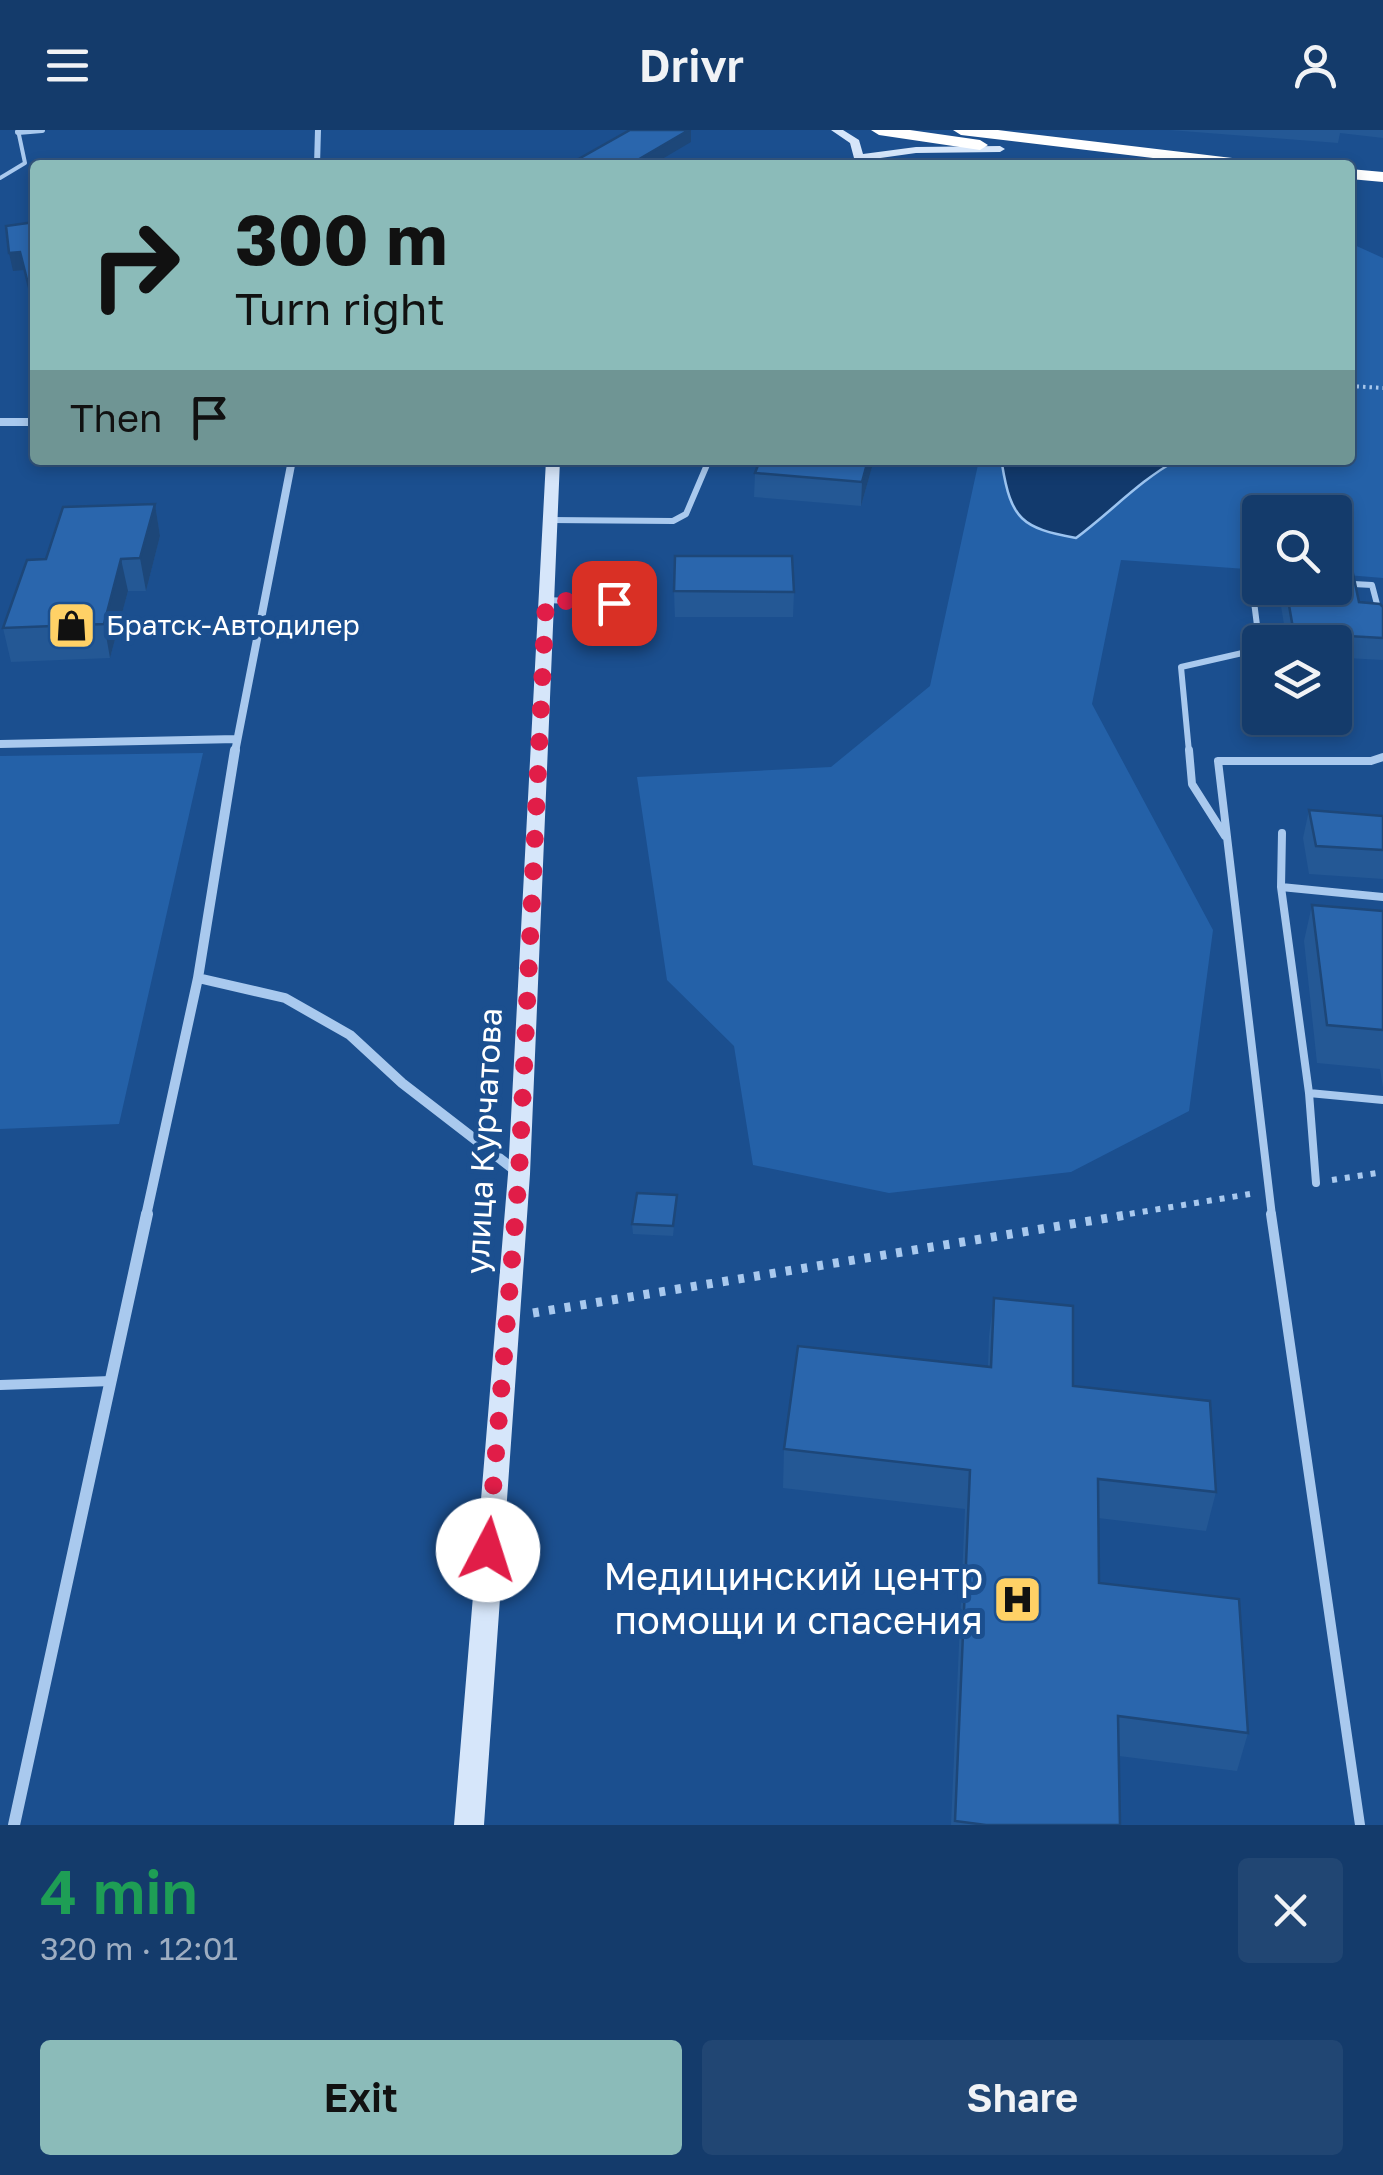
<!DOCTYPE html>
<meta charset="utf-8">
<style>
body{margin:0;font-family:"Golos Text",sans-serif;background:#214673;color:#f1f3f6;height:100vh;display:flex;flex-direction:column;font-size:38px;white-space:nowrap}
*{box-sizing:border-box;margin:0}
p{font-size:32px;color:#9dadc1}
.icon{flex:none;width:55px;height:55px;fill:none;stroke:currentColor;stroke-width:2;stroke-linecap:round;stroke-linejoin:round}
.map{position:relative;height:1695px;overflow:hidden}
.details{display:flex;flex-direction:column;background:#143b6b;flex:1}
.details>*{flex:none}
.guide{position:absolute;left:30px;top:30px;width:1325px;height:305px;border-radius:10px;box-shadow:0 5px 15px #0003,0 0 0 2px #33557e;background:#8bbbb9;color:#111;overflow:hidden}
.fabs{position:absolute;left:1242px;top:365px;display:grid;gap:20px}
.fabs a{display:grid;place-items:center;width:110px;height:110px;border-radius:10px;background:#143b6b;box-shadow:0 5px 15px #0003,0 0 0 2px #33557e;font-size:50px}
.pin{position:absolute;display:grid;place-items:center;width:85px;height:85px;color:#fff;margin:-42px;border-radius:20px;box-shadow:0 5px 15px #0006}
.me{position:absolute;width:110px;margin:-55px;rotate:5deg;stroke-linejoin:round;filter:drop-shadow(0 0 8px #0008)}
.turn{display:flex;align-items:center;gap:35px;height:210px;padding:0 40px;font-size:45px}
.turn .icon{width:130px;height:130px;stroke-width:2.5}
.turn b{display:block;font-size:70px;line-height:85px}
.then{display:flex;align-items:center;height:95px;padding:0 40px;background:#0003;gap:20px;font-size:38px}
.round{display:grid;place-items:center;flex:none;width:105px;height:105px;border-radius:10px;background:#214673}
.head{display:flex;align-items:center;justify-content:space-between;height:170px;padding:0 40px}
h1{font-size:60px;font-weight:600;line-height:75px;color:#1e9e55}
.cta{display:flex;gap:20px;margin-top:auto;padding:20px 40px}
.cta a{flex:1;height:115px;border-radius:10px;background:#8bbbb9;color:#111;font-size:40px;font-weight:600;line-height:115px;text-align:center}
.cta a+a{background:#214673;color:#f1f3f6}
header{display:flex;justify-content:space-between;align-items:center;height:130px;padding:0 40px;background:#143b6b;font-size:45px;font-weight:600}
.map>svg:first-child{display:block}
.green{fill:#2461a8}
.water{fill:#123a6d;stroke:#9cc4f0;stroke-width:2.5}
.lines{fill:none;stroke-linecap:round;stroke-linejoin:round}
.path-far2{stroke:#a9c9ee;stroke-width:4;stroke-dasharray:2.5 4;stroke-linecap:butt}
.path-far1{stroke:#a9c9ee;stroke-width:6;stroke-dasharray:5 8;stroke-linecap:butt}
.path{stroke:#a9c9ee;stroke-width:9;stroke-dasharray:6 10;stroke-linecap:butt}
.lane-far3{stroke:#a9c9ee;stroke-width:4}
.lane-far2{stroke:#a9c9ee;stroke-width:6}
.lane-far1{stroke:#a9c9ee;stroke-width:8}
.lane{stroke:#a9c9ee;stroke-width:10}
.street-far3{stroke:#a9c9ee;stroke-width:6}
.street-far2{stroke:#a9c9ee;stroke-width:8}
.street-far1{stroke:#a9c9ee;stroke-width:10}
.street{stroke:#a9c9ee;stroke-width:12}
.secondary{fill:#d6e6fa;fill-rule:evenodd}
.highway{fill:#fff;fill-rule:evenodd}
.wall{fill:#245895}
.shaded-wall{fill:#1d4779}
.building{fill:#2a66ad;stroke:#1d4779;stroke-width:2.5}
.route{stroke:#e11d48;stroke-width:18;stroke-dasharray:0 32.4}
.labels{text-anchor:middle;stroke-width:10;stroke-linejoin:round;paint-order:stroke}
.far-poi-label{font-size:28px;fill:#fff;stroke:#1b4f8f;text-anchor:start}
.street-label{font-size:32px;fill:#fff;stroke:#1b4f8f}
.near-poi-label{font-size:38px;fill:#fff;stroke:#1b4f8f;text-anchor:end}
</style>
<header><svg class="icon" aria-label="menu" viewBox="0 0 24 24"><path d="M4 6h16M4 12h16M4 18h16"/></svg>Drivr<svg class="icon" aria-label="person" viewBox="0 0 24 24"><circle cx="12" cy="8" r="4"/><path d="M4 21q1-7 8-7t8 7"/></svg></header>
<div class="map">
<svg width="1383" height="1695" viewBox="0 0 1383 1695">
<rect width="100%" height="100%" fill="#1b4f8f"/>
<path class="green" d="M 1350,113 L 1383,128 L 1383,448 L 1335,444 L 1335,382 L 1260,382 L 1260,440 L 1121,430 L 1092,574 L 1213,800 L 1189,981 L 1071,1042 L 889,1063 L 753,1035 L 734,916 L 667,850 L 637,647 L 831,637 L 930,556 L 979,330 L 1350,330 Z
M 203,623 L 119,994 L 0,999 L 0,626 Z"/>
<path class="water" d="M 1005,330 L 1177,330 C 1140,350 1111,382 1076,408 C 1022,398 1011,390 1002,334 Z"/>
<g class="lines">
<path class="path-far2" d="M 1350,256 L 1383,258"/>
<path class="path-far1" d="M 1332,1050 L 1383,1042
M 1117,1086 L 1250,1064"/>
<path class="path" d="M 533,1183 L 1132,1084"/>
<path class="lane-far3" d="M 0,48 L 25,33 L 18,0"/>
<path class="lane-far2" d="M 550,390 L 673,391 L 686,384 L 709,330
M 1335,453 L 1372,455 L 1383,497
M 545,470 L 649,474
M 1189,622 L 1181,537 L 1260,519 L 1251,448 L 1260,448"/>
<path class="lane-far1" d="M 1189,620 L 1192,654 L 1225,706
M 1281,757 L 1282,703
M 1309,963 L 1383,970
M 1316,1053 L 1309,963 L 1281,757 L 1383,767
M 1272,1086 L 1218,631 L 1371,631 L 1383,627"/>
<path class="lane" d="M 1271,1084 L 1360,1695
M 0,1255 L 111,1251"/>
<path class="street-far3" d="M 18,2 L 42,0
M 317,35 L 318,0"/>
<path class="street-far2" d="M 0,292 L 35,292
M 0,614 L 237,609
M 235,622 L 292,330"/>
<path class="street-far1" d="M 198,848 L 285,868 L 350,905 L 402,953 L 516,1041
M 146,1086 L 198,848 L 235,620"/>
<path class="street" d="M 14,1695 L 147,1084"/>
<path class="secondary" d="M 831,0 L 843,0 L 859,10 L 863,24 L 916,17 L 1000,16 L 1005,19 L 1000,22 L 916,23 L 859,31 L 854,28 L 850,13 Z
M 546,330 L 560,330 L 530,1044 L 484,1695 L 454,1695 L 508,1044 Z"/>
<path class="highway" d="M 871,0 L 910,0 L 980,10 L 988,15 L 980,20 L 879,5 Z
M 953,0 L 998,0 L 1249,30 L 1257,35 L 1211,35 L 961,5 Z
M 1350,39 L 1383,42 L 1383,52 L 1350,49 Z"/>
</g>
<path class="wall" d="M 1169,0 L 1383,0 L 1383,8 L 1340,3 L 1338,13 Z
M 874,330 L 861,376 L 754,367 L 755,343 Z
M 155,374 L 160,406 L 146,461 L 128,461 L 110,528 L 11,532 L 3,498 L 46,429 Z
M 1278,458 L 1335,458 L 1359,472 L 1383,477 L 1383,530 L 1346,528 L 1345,533 L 1335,532 L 1335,512 L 1287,512 Z
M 674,461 L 794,462 L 793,487 L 675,487 Z
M 1309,680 L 1383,686 L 1383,749 L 1309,744 L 1303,708 Z
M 1312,775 L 1383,781 L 1383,958 L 1380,939 L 1317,933 L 1304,811 Z
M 677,1065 L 673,1106 L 633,1104 L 632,1094 Z
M 994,1168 L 1073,1256 L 1216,1362 L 1206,1401 L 1098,1388 L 1099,1453 L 1248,1603 L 1237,1641 L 1119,1626 L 1120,1695 L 951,1695 L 965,1379 L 783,1358 L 784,1319 L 988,1236 L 989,1206 Z"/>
<path class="shaded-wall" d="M 689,0 L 691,0 L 691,12 L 652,35 L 629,35 Z
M 20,122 L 24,140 L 13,141 L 9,123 Z
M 868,330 L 874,330 L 861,376 L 862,352 Z
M 155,374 L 160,406 L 146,461 L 140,428 Z
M 121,429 L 128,461 L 110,528 L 104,494 Z"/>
<path class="building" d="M 630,0 L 689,0 L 629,35 L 568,35 Z
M 35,92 L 35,172 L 33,173 L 20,122 L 9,123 L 6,96 Z
M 760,330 L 868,330 L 862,352 L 755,343 Z
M 155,374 L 140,428 L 121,429 L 104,494 L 3,498 L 27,430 L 46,429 L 63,377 Z
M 675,426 L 792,426 L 794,462 L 674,461 Z
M 1335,438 L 1352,439 L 1359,472 L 1380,474 L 1383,477 L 1383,508 L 1349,506 L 1350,511 L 1294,504 L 1286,458 L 1335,458 Z
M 1309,680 L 1383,686 L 1383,720 L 1316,716 Z
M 1312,775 L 1383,781 L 1383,900 L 1327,895 Z
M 637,1063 L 677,1065 L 673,1096 L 632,1094 Z
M 994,1168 L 1073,1176 L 1073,1256 L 1210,1271 L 1216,1362 L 1098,1349 L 1099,1453 L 1239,1469 L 1248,1603 L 1118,1586 L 1120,1695 L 986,1695 L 955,1691 L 970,1340 L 784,1319 L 798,1216 L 991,1237 Z"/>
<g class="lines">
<path class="route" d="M 488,1420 L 519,1044 L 546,470 L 614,473"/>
</g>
<defs>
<symbol id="shop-square" viewBox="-11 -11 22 22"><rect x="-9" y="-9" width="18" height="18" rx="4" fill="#ffd166" stroke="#1b4f8f"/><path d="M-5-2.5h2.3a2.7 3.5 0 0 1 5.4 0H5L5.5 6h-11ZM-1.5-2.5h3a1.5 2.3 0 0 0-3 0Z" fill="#111"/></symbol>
<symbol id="hospital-square" viewBox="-11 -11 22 22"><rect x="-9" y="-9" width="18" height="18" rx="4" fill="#ffd166" stroke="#1b4f8f"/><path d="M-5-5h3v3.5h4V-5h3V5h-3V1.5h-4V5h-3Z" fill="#111"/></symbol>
</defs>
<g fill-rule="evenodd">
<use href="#shop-square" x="44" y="468" width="55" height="55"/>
<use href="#hospital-square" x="990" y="1442" width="55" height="55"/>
</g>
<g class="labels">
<g class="far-poi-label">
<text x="106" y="505">Братск-Автодилер</text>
</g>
<g class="street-label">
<text transform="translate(484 1011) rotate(-87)" y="11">улица Курчатова</text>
</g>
<g class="near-poi-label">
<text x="983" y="1460">Медицинский центр<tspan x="983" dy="44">помощи и спасения</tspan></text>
</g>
</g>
</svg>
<div class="fabs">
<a><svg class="icon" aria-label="search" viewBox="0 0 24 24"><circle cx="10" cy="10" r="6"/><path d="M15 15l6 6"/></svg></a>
<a><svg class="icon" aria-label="layers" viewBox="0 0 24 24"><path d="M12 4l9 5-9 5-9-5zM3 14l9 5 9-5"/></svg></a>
</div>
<div class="pin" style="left:614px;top:473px;background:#d93025"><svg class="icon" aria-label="arrive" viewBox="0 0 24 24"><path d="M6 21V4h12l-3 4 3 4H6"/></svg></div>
<svg class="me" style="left:488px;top:1420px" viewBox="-20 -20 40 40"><circle r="19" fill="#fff"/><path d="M0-13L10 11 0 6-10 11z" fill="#e11d48"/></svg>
<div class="guide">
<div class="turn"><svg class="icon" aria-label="right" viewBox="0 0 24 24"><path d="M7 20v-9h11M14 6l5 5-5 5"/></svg><div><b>300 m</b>Turn right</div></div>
<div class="then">Then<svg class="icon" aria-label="arrive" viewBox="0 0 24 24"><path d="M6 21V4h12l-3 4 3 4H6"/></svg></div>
</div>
</div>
<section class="details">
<div class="head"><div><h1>4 min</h1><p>320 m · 12:01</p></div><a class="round"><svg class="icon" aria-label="close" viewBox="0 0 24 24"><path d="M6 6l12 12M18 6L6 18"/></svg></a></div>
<div class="cta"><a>Exit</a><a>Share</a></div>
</section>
